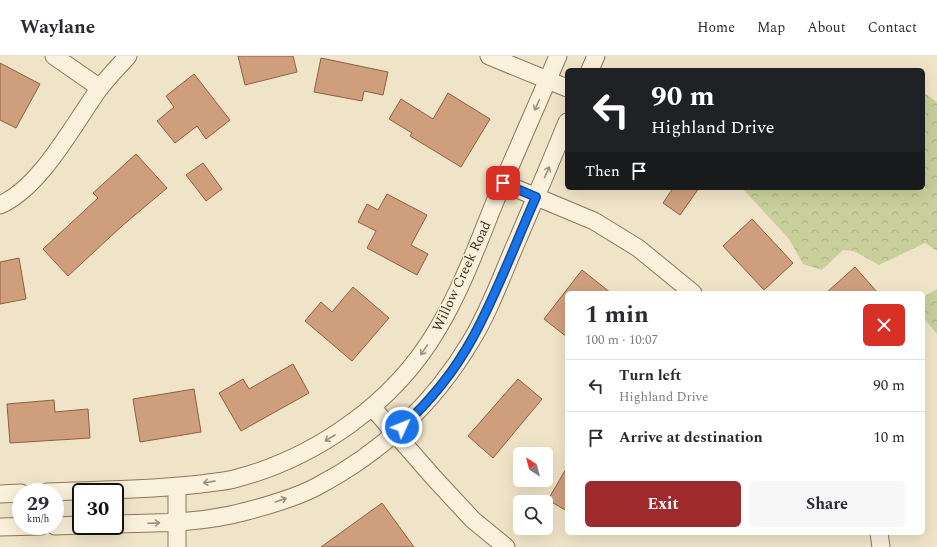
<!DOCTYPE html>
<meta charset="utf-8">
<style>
body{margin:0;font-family:Spectral,serif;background:#f7f7f7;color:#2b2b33;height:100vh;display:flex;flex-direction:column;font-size:15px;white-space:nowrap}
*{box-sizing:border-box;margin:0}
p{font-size:13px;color:#7c7c81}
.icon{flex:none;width:22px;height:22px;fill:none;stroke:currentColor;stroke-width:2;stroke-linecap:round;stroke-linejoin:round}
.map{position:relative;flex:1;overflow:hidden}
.sheet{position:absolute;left:565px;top:235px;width:360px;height:244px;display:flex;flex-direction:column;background:#fff;border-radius:6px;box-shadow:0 4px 16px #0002}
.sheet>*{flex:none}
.hud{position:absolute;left:565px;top:12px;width:360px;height:122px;border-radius:6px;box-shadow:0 4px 16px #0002;background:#202124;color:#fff;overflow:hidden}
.needle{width:26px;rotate:324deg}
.buttons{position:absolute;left:513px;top:391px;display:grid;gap:8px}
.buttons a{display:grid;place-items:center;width:40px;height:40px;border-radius:6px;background:#fff;box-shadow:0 4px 16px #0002;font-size:20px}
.speed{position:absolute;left:12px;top:427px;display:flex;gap:8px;font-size:20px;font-weight:700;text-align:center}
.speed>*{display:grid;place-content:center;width:52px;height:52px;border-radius:50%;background:#fff;box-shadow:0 4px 16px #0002;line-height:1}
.speed small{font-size:10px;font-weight:400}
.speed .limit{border:2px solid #111;border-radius:6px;background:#fff;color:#111}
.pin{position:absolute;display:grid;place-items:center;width:34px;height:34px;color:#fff;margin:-17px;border-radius:8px;box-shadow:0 2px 6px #0006}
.me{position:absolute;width:44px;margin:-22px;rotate:46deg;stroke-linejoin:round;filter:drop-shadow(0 0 3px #0008)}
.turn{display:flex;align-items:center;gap:14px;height:84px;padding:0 20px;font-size:18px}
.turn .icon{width:52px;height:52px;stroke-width:2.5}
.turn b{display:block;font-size:28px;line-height:34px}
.then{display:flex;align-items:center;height:38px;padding:0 20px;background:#0003;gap:8px;font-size:15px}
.round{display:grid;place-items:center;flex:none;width:42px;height:42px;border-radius:6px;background:#f7f7f7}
.summary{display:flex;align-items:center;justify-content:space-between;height:68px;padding:0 20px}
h1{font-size:24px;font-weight:700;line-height:30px}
.button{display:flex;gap:8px;margin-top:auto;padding:8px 20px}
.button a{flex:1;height:46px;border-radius:6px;background:#9e2a2b;color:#fff;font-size:16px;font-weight:700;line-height:46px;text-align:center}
.button a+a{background:#f7f7f7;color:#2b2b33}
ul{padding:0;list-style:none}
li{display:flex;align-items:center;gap:12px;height:52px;padding:0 20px;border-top:1px solid #e1e1e2}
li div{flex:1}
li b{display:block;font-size:15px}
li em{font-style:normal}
header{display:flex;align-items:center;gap:24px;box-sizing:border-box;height:56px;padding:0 20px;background:#fff;border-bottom:1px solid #e1e1e2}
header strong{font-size:19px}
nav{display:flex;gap:22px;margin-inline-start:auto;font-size:14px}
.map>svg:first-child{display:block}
.forest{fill:url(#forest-crowns)}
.building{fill:#cf9f7d;stroke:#8d5f41}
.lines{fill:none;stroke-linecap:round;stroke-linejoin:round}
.street-casing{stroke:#8d765c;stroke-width:19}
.street{stroke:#faf1dc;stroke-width:17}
.oneway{stroke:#9c907e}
.route-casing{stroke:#114b97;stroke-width:10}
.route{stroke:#1a73e8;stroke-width:7}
.labels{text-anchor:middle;stroke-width:3;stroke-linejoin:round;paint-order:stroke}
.street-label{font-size:14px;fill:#3d2e20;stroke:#f7eed8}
</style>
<header>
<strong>Waylane</strong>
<nav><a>Home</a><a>Map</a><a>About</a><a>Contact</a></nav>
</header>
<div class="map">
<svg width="937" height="491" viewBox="0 0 937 491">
<defs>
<pattern id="forest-crowns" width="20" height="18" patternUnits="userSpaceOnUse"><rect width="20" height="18" fill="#c9cf9b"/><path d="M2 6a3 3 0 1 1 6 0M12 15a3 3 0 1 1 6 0" fill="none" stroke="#aeb285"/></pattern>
</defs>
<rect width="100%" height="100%" fill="#f0e4c8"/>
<path class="forest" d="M 923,36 L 937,46 L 937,195 L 925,187 L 879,209 L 854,195 L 843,194 L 822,214 L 803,208 L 789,183 L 742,132 L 923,132 Z
M 937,233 L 937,278 L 923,261 L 923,241 Z"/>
<path class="building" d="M 238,0 L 293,0 L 297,16 L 245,29 Z
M 321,2 L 388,16 L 383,39 L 364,35 L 362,45 L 314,36 Z
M 0,7 L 40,28 L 16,72 L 0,64 Z
M 194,18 L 230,64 L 206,83 L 197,70 L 175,87 L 157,65 L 174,51 L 166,40 Z
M 448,37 L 490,63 L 461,111 L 410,80 L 412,77 L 389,63 L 401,43 L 433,63 Z
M 136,98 L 167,132 L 122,170 L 68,220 L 43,193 L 98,142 L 93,137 Z
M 203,107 L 222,133 L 206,145 L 186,119 Z
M 673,132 L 699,132 L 680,159 L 663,147 Z
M 387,138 L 427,159 L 411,189 L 428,198 L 417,219 L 367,192 L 376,175 L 358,166 L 367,148 L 378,154 Z
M 752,163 L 793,207 L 764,234 L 723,190 Z
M 19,202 L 26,243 L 0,248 L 0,206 Z
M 855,211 L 878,237 L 826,237 Z
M 582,214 L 611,237 L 567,237 L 567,281 L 544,263 Z
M 353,231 L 389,262 L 352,305 L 305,265 L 321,246 L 332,256 Z
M 293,308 L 309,337 L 241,375 L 219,337 L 243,323 L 249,333 Z
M 518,323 L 542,343 L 493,402 L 468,380 Z
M 194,333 L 201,376 L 140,386 L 133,343 Z
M 54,344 L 55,356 L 88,353 L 90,382 L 10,387 L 7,348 Z
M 567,411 L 567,455 L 548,444 Z
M 382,447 L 414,491 L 321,491 Z"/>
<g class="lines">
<defs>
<path id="street" d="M 54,0 L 100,32
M 489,0 L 567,32
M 590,14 L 596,0
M 503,127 L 594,165 L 638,192 L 693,237
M 0,149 C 41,131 73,69 99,33 C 108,21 118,11 128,0
M 372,351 L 434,422 L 473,464 L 506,491
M 47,436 C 98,434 150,434 201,428 C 212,426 223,426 234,423 C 316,402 394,347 437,274 C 461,234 477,190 494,148 C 515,98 537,49 558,0
M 0,438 L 21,437
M 115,468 C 159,467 204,467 247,455 C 270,449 295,442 316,431 C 381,397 434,347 471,285 C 490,254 502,219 517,185 C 534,145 551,106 567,66
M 55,470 L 81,469
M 0,471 L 41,470
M 879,477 L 881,491
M 177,491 L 177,431"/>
</defs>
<use href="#street" class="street-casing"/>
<use href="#street" class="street"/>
</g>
<defs><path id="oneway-shaft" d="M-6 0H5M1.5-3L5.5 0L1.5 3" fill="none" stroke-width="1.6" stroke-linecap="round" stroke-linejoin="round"/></defs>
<g class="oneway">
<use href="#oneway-shaft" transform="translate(537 49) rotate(114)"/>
<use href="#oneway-shaft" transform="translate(547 116) rotate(-66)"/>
<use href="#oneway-shaft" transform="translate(424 294) rotate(124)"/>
<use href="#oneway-shaft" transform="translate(330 382) rotate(150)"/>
<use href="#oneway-shaft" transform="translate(209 426) rotate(172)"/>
<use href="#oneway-shaft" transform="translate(281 444) rotate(-19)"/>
<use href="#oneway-shaft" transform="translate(154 467) rotate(-2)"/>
</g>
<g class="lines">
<defs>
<path id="route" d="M 402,371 C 429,346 454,316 472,283 C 497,238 515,188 536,141 L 503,127"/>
</defs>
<use href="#route" class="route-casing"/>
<use href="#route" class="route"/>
</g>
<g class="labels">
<g class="street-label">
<text transform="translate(461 220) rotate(-65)" y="5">Willow Creek Road</text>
</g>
</g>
</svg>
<div class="buttons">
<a><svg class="needle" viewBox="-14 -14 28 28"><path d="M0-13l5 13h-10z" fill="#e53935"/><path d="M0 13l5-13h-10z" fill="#7c7c81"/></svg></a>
<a><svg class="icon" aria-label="search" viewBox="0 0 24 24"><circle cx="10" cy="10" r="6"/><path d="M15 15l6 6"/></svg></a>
</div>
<div class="speed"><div>29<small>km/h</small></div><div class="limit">30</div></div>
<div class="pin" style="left:503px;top:127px;background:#d93025"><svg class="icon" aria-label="arrive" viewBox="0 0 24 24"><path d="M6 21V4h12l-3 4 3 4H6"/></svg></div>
<svg class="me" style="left:402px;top:371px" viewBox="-20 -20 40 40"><circle r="17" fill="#1a73e8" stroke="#fff" stroke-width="3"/><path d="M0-11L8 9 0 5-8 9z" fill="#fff"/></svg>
<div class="hud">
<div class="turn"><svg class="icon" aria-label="left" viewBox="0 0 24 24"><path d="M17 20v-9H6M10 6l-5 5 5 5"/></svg><div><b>90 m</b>Highland Drive</div></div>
<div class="then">Then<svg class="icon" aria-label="arrive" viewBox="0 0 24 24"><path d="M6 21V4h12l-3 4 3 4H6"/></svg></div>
</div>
<section class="sheet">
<div class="summary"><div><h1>1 min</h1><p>100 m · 10:07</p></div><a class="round" style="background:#d93025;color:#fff"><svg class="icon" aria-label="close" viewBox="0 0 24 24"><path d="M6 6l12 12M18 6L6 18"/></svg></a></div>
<ul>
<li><svg class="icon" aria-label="left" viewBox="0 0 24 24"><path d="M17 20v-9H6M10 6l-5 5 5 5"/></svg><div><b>Turn left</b><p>Highland Drive</p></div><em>90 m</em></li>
<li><svg class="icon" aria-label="arrive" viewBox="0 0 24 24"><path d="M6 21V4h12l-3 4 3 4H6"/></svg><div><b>Arrive at destination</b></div><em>10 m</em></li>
</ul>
<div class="button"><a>Exit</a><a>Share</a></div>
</section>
</div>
